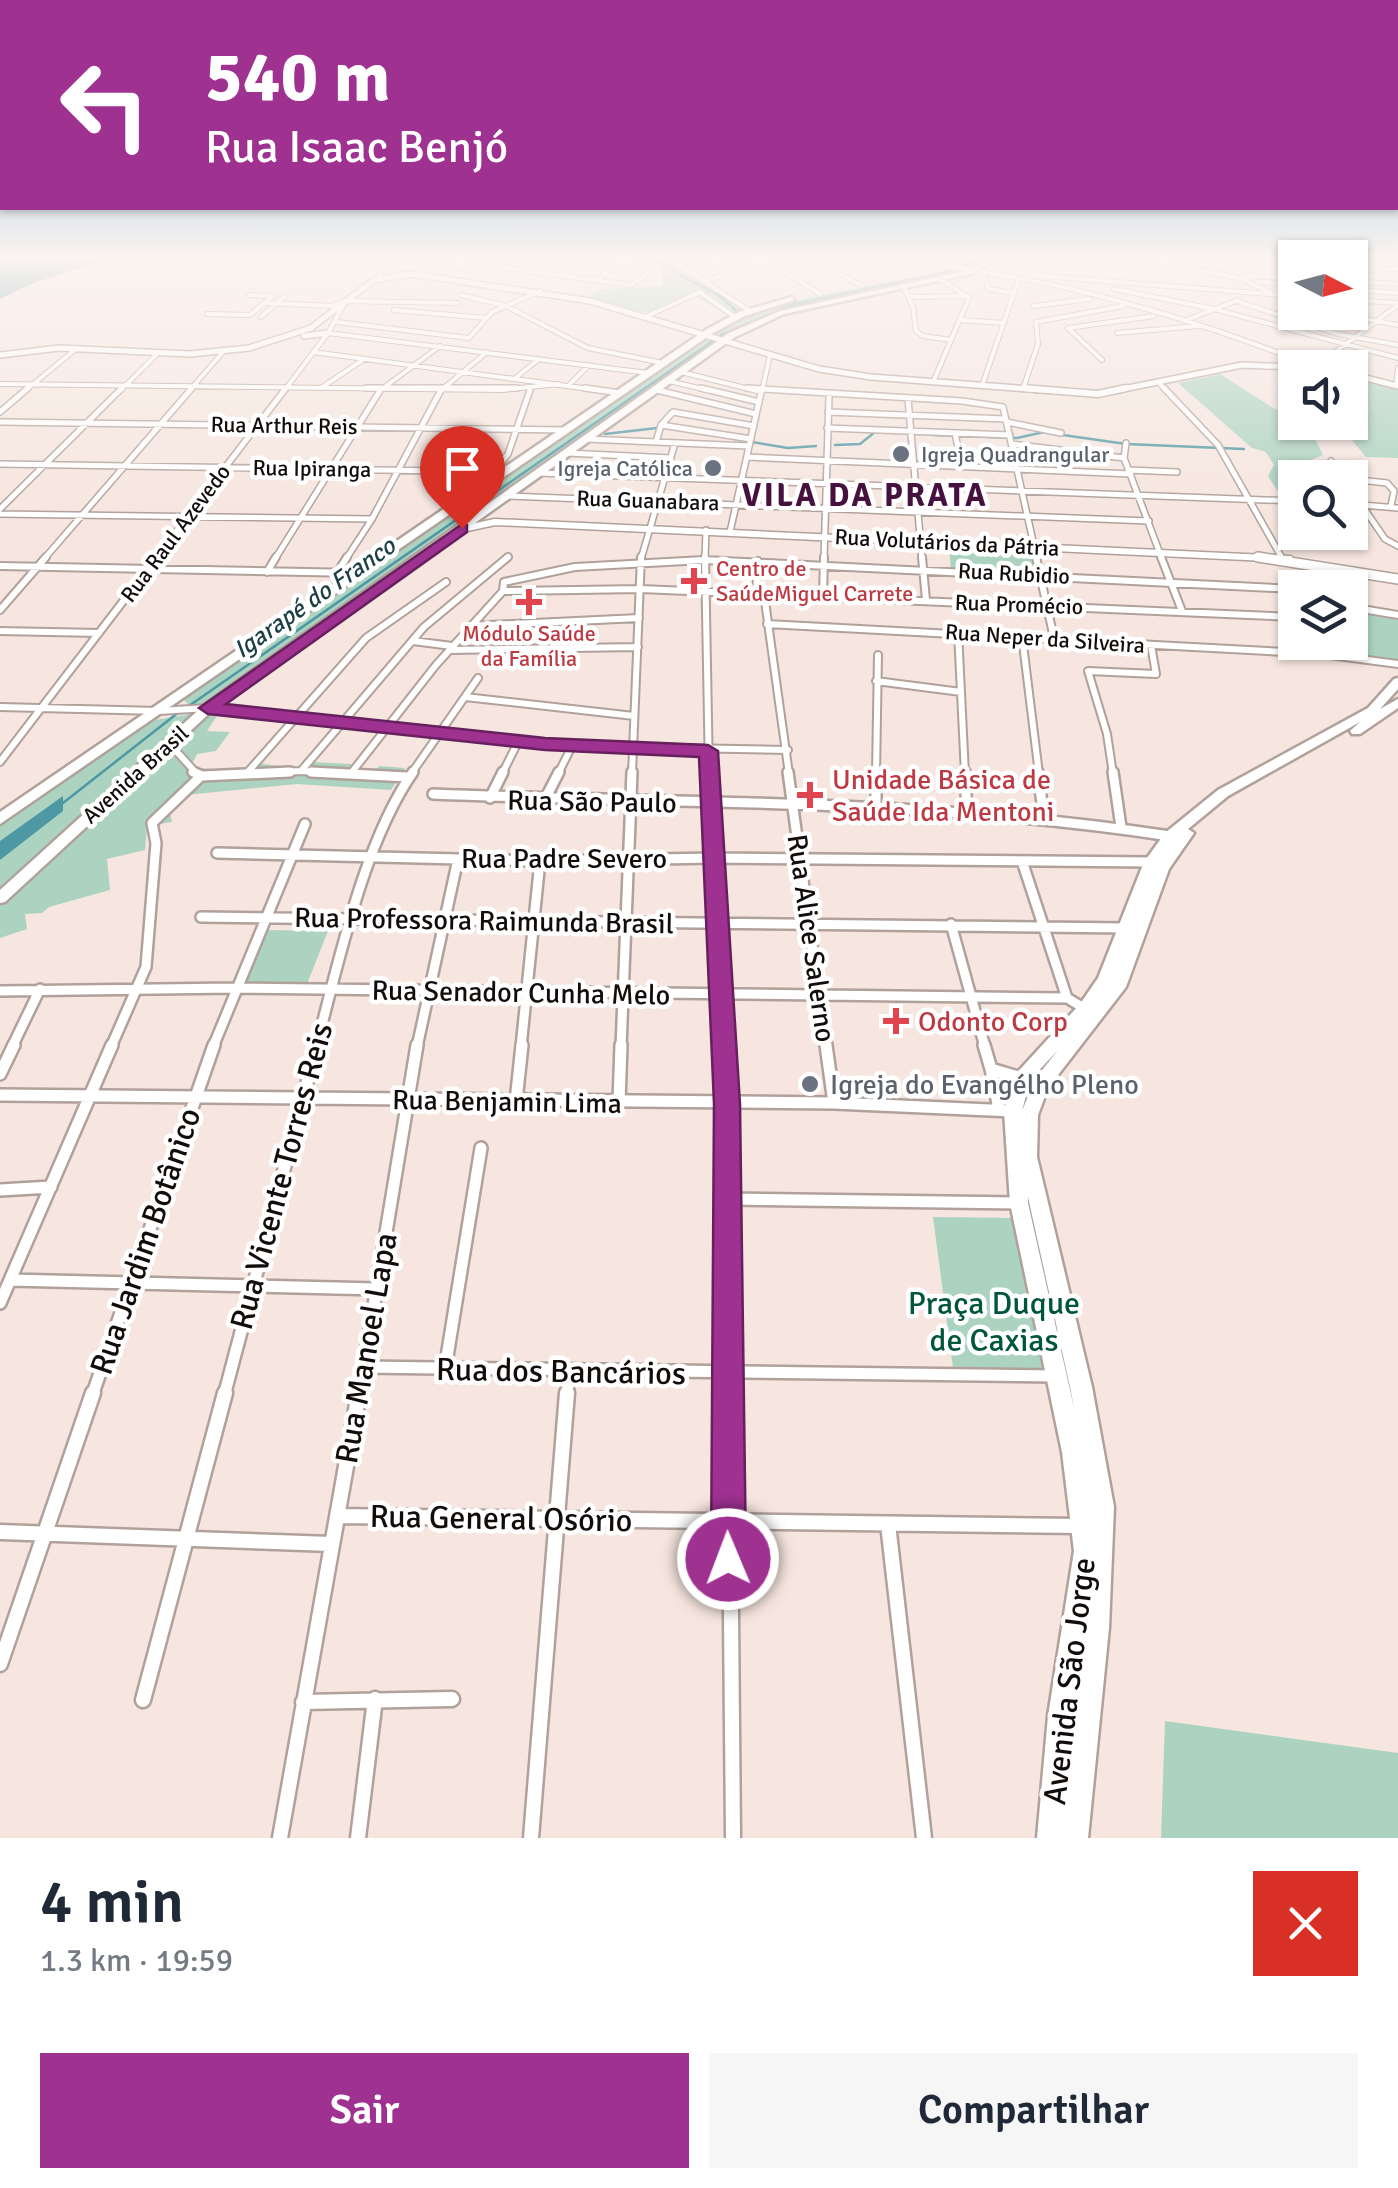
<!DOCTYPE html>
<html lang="pt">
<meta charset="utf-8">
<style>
body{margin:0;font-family:Signika,sans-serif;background:#f6f6f7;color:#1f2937;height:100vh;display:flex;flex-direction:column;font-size:38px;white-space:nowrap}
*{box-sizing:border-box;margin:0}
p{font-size:32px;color:#747a83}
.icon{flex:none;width:55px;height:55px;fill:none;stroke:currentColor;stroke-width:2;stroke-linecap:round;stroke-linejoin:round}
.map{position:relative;height:1838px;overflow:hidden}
.side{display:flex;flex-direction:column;background:#fff;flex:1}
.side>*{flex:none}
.hud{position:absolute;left:0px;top:0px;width:1400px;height:210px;box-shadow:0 2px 8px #0004;background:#9f3191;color:#fff;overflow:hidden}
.needle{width:65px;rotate:96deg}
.controls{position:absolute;left:1278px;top:240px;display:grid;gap:20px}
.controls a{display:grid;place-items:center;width:90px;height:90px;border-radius:0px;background:#fff;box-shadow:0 2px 8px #0004;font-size:50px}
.pin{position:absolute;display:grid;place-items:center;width:85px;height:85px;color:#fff;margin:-102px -42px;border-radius:50% 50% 50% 0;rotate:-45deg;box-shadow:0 0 10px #0007}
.pin .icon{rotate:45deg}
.me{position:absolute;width:110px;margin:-55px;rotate:359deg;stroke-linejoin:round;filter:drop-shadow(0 0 8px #0008)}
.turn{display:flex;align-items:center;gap:35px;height:210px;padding:0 40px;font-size:45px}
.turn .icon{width:130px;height:130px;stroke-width:2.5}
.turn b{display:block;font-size:70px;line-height:85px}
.round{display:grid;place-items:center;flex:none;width:105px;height:105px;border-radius:0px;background:#f6f6f7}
.headline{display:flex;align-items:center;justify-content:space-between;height:170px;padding:0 40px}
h1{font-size:60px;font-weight:600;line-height:75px}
.primary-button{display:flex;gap:20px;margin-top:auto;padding:20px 40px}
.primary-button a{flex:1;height:115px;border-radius:0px;background:#9f3191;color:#fff;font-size:40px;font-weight:600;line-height:115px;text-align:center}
.primary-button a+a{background:#f6f6f7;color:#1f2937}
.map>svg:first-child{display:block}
.green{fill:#abd3c0}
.water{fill:#4e98a5}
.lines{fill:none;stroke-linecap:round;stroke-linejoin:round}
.stream{stroke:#4e98a5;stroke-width:2.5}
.minor-far5-casing{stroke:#b0a19a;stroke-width:6}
.minor-far4-casing{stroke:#b0a19a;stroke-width:8}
.minor-far3-casing{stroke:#b0a19a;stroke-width:10}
.minor-far2-casing{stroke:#b0a19a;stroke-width:14}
.minor-far1-casing{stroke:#b0a19a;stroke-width:16}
.minor-casing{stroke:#b0a19a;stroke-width:19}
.tertiary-far2-casing{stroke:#b0a19a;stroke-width:8}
.tertiary-far1-casing{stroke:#b0a19a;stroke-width:9}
.tertiary-casing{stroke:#b0a19a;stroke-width:12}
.primary-casing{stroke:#b0a19a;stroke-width:5}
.trunk-casing{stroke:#b0a19a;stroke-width:5}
.minor-far5{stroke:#fff;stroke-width:4}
.minor-far4{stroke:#fff;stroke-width:5}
.minor-far3{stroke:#fff;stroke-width:6}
.minor-far2{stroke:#fff;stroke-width:9}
.minor-far1{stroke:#fff;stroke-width:11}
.minor{stroke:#fff;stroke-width:14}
.tertiary-far2{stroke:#fff;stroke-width:5}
.tertiary-far1{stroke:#fff;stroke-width:6}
.tertiary{stroke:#fff;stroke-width:9}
.primary{fill:#fff;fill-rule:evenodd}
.trunk{fill:#fff;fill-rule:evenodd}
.route{fill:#9f3191;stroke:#67205e;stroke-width:2.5}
.worship-dot{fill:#6b7280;stroke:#fff;stroke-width:4}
.health-dot{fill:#e0444e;stroke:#fff;stroke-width:4}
.labels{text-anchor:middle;stroke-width:9;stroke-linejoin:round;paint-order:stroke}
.far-street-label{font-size:22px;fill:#120d0b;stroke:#fff}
.far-worship-label{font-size:22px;fill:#5b616d;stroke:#fff;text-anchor:start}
.far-health-label{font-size:22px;fill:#be3a42;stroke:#fff;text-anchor:start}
.far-water-label{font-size:25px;font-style:italic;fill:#1b3f45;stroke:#fff}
.health-label{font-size:28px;fill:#be3a42;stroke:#fff;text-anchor:start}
.street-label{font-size:28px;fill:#120d0b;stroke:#fff}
.worship-label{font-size:28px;fill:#5b616d;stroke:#fff;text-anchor:start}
.far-district-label{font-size:32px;font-weight:bold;letter-spacing:2.5px;fill:#46113f;stroke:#fff}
.near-street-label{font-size:32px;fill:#120d0b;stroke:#fff}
.near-park-label{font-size:32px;fill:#00563b;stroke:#fff}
</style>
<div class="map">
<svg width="1398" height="1838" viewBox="0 0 1398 1838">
<rect width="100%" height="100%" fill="#f6e6df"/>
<path class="green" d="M 659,257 L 682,259 L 673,262 L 747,309 L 729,317 L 692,294 L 649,313 L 583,299 L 603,289 L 662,286 L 663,269 L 651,261 Z
M 981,257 L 996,257 C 919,293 830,290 752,321 L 462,520 L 204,705 L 191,707 L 184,700 L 289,623 L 711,333 L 776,304 L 953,269 Z
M 1220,374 L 1275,409 L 1295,415 L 1295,422 L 1350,422 L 1350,412 L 1370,411 L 1350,395 L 1350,377 L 1398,389 L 1398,458 L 1366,457 L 1351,439 L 1314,437 L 1323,455 L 1308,461 L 1317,477 L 1286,478 L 1295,497 L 1281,496 L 1268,476 L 1274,465 L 1266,452 L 1252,448 L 1178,383 Z
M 949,547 L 1030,551 L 1035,574 L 951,570 Z
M 1350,612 L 1398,620 L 1398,660 L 1322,649 L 1319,643 L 1350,642 Z
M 198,713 L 217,716 L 207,731 L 230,732 L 216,751 L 197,754 L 190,768 L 240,770 L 256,763 L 296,768 L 312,762 L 351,764 L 351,769 L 373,773 L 379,766 L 405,768 L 391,790 L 297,784 L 185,795 L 168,801 L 172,822 L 147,826 L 145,850 L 107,859 L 110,890 L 49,907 L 42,913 L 25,914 L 27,929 L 0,938 L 0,823 L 148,721 Z
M 267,930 L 328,931 L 305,989 L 244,983 Z
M 933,1217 L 1017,1218 L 1053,1371 L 953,1368 Z
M 1165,1721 L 1398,1753 L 1398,1838 L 1161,1838 Z"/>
<path class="water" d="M 0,257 L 112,257 L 31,284 L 0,299 Z
M 63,796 L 63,811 L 0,860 L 0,841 Z"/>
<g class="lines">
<path class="stream" d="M 647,257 L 718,295 L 739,313
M 719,336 L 791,305 L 956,270 L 989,257
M 605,434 L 657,428
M 1056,434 L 1126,444 L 1244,449
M 933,435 L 1017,438 L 1044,432
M 734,439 L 788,448 L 816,446
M 835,445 L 860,444 L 875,432
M 186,708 L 713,341
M 63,803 L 179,712"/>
<defs>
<path id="minor-far5" d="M 406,257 L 398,267 L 415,267 L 424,257
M 444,257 L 462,262
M 461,257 L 497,267 L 631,285 L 657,267
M 749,257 L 777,267 L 820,294
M 807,257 L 862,286
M 1136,257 L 1174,264 L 1295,267
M 1365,257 L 1395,267
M 1350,260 L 1368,260
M 462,262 L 469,265 L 455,268 Z
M 621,262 L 657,267
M 676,263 L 750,311
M 933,263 C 976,272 1020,277 1063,287 C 1149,307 1233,334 1315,367 L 1398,305
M 830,266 L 849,264 L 839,257
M 777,267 L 794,264 L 780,257
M 1196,269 L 1242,279 L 1271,293
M 520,270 L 542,257
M 1350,270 L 1398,269
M 689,271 L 734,257
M 983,272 L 989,289 L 1014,293
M 928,273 L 938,257
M 558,275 L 585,257
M 1030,275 L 1295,296
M 1243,276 L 1295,277
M 379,277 L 390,257
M 1029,277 L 1041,257
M 595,281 L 627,257
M 706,281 L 760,263
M 1350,281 L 1398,284
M 1258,282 L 1295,284
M 903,286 L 913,307 L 916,331 L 923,336 L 951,340
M 1114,289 L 1214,309 L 1398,358
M 1350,289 L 1398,293
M 461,295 L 506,306 L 588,348 L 663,363
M 909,297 L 968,296
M 1350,300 L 1398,303
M 1236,301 L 1338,334 L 1398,345
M 265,303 L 333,306
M 331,306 L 347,301 L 458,303
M 1033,306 L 1090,299
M 394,310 L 486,318
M 1328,312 L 1398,325
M 207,314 L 250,315 L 273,296 L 249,295
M 647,316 L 700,292 L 735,317
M 261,317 L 285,296
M 960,320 L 1004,323
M 1184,321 L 1238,300
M 337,322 L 469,338 L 492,312 L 540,291
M 328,333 L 648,373
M 1117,333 L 1198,326
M 313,352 L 604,391
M 1102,360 L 1068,328 L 1154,316
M 681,372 L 757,391
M 514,379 L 539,359
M 669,381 L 711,391
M 933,382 L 969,298 L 940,279
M 1159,383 L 1166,391
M 0,384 L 502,390 L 558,384
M 386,386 L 440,346
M 568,386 L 589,365
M 982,386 L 1019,278
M 1396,386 L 1398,368
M 445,387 L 487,352
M 321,388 L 364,359
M 1023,389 L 1038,344 L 1036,322 L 1123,306
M 25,391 L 77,348
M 120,391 L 157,354
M 189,391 L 223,352
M 284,391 L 328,333 L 345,302
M 762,391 L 770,355"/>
<path id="minor-far4" d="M 366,388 L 517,388
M 585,388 L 620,393
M 701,388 L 759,402
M 747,388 L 962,401 L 1003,407 L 1037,559
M 1164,388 L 1218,445 L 1282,558
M 657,390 L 756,414
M 908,399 L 922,559
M 0,412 L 28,388
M 828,412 L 1006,419
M 0,422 L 567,430
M 1007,422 L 1061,433
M 661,425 L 751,439
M 827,428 L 1010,435
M 955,433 L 959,453
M 586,439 L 749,446
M 656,442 L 661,425 L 673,412 L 754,426
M 1126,443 L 1124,458 L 1162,559
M 1012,444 L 1124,458
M 567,453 L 671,458
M 747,457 L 1131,474
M 1331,461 L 1343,478
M 0,464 L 505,472
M 1128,470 L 1177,472
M 495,471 L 508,454 L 530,390
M 539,473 L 1295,501
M 1350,479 L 1387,483 L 1394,491 L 1391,506
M 1350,488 L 1385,539 L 1398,546
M 506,496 L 1149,521
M 1350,504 L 1398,508
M 0,509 L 122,388
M 0,514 L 372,519
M 730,532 L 762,388
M 44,559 L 192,388
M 155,559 L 286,388
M 275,559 L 381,389
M 346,559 L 372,519 L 441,390
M 505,559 L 508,557
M 641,559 L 675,443
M 705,559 L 706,530
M 824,559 L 829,396"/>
<path id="minor-far3" d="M 705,557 L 709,774
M 922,557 L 926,600
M 1036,557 L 1054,638
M 1161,557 L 1182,611
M 0,566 L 357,573
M 267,572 L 276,557
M 337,573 L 347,557
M 503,591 L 641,589 L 1295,617
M 756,594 L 758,561
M 764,594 L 789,774
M 823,596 L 824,557
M 1350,607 L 1398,615
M 0,610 L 46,557
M 767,624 L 1322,654 L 1398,664
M 469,626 L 639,618
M 0,631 L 99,633
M 958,632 L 965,774
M 1022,636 L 1039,774
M 413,641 L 452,646
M 450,650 L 638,647
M 876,681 L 961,692
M 465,697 L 634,716
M 0,707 L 159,711 L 208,708 L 572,746 L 788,750
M 169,743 L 197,774
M 0,762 L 157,557
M 301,771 L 424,627 L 508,557
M 352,772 L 436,665 L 503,591 L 504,582 L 575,567 L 704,560 L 1295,589
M 240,774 L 301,771 L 355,774
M 246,774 L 366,638 L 446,582
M 411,774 L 478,678
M 502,774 L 518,742
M 558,774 L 572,746
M 632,774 L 641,557
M 876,774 L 878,655
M 1113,774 L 1107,734 L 1088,671 L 1156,674 L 1151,645"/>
<path id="minor-far2" d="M 193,772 L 202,776 L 290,772
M 311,772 L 407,777
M 709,772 L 724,1047
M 788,772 L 826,1047
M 965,772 L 967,814
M 1038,772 L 1044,820
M 1113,772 L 1121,827
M 433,794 C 680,804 925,798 1170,836
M 490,798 L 503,772
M 544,801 L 559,772
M 876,805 L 876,772
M 217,853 L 540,861 L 715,858 L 1151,862
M 1022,861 L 1067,998
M 201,917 L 1127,928
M 951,924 L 985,1047
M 0,991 L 235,988 L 1067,998 L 1089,1011
M 12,1047 L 40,989
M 111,1047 L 146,967 L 156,843 L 152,823 L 201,776
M 213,1047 L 305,824
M 316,1047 C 339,962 363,844 413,772
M 417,1047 L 458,859
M 521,1047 L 540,861
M 621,1047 L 632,772"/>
<path id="minor-far1" d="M 724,1045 L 729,1396
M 826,1045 L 834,1103
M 984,1045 L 991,1069 L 1041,1084
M 991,1069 L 999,1109
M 0,1074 L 14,1045
M 0,1095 L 834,1103 L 1012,1111
M 516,1101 L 522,1045
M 619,1102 L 621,1045
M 0,1190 L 51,1187
M 727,1199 L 1019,1203
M 10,1280 L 377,1289
M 0,1303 L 112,1045
M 364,1367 L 1056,1376
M 445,1369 L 481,1148
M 92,1396 L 214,1045
M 224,1396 L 317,1045
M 359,1396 L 417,1045
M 567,1396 L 569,1372"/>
<path id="minor" d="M 729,1393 L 733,1838
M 337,1516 L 1079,1526
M 888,1524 L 924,1838
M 0,1532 L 331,1544
M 0,1664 L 93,1393
M 143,1700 L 225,1393
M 303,1702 L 452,1699
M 280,1838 L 359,1393
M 358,1838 L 375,1699
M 531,1838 L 567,1393"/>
<path id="tertiary-far2" d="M 304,336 L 328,333
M 0,355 L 59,348 L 190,354 L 249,348 L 311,328 L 374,280 L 412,274 L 590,301 L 819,369 L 871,377 L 1056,391
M 1350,374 L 1398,386
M 1113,391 L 1242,365 L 1319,368"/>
<path id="tertiary-far1" d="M 1023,388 L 1098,394 L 1126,388
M 462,529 L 495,522 L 1290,559"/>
<path id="tertiary" d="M 1258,557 L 1398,579"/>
<path id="primary" d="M 1398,678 L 1398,689 L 1380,709 L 1398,699 L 1398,708 L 1360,734 L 1352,734 L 1350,731 L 1360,722 L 1228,796 L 1188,829 L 1194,833 L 1169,869 L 1126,987 L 1048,1088 L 1038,1115 L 1037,1157 L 1092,1387 L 1114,1507 L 1109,1628 L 1088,1838 L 1037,1838 L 1048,1716 L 1074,1551 L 1062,1452 L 1010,1203 L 1004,1111 L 1013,1077 L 1080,1004 L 1098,978 L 1144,862 L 1165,833 L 1218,790 L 1368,708 L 1394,679 ZM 1058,1050 L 1035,1079 L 1022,1111 L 1030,1080 ZM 1028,1197 L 1070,1387 L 1074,1408 L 1028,1203 Z"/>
<path id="trunk" d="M 969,257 L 979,257 L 949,269 L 944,268 Z
M 995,257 L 1004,257 L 970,274 L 784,314 L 735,337 L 212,711 L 5,902 L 0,903 L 0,890 L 204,705 L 729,333 L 780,311 L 966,271 Z
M 792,297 L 794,300 L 745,316 L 713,333 L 0,824 L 0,812 L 707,329 L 739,312 Z"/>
</defs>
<use href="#minor-far5" class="minor-far5-casing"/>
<use href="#minor-far4" class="minor-far4-casing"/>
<use href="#minor-far3" class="minor-far3-casing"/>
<use href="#minor-far2" class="minor-far2-casing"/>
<use href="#minor-far1" class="minor-far1-casing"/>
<use href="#minor" class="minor-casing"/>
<use href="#tertiary-far2" class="tertiary-far2-casing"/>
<use href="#tertiary-far1" class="tertiary-far1-casing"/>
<use href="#tertiary" class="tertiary-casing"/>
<use href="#primary" class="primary-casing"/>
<use href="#trunk" class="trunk-casing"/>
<use href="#minor-far5" class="minor-far5"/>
<use href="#minor-far4" class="minor-far4"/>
<use href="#minor-far3" class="minor-far3"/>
<use href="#minor-far2" class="minor-far2"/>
<use href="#minor-far1" class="minor-far1"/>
<use href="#minor" class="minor"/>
<use href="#tertiary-far2" class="tertiary-far2"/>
<use href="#tertiary-far1" class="tertiary-far1"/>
<use href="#tertiary" class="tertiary"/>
<use href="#primary" class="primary"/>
<use href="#trunk" class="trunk"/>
</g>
<linearGradient id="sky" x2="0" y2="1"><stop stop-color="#6aa9cd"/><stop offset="0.5" stop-color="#fbf4f1"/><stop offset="1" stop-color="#fbf4f1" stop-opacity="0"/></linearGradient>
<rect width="1398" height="515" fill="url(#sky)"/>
<path class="route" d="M 462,524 L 467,525 L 467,532 L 226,704 L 545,738 L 708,745 L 718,751 L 740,1104 L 746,1559 L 741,1572 L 728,1577 L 716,1572 L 711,1559 L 714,1104 L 699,757 L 545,750 L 208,714 L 199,708 Z"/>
<g class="worship-dot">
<circle cx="901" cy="454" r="10"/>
<circle cx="713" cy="468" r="10"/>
<circle cx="810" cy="1084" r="10"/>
</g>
<g class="health-dot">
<path d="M689 566h10v10h10v10h-10v10h-10v-10h-10v-10h10z"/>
<path d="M524 587h10v10h10v10h-10v10h-10v-10h-10v-10h10z"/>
<path d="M805 780h10v10h10v10h-10v10h-10v-10h-10v-10h10z"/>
<path d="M891 1006h10v10h10v10h-10v10h-10v-10h-10v-10h10z"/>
</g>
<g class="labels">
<g class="far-street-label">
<text transform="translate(284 425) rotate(1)" y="8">Rua Arthur Reis</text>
<text transform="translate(312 468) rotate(1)" y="8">Rua Ipiranga</text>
<text transform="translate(648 500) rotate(2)" y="8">Rua Guanabara</text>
<text transform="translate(175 533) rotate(-53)" y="8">Rua Raul Azevedo</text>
<text transform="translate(947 542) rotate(3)" y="8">Rua Volutários da Pátria</text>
<text transform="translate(1014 573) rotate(3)" y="8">Rua Rubidio</text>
<text transform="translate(1019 604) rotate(2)" y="8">Rua Promécio</text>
<text transform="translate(1045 638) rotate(4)" y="8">Rua Neper da Silveira</text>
<text transform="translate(135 774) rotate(-42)" y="8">Avenida Brasil</text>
</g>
<g class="far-worship-label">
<text x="921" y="462">Igreja Quadrangular</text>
<text x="693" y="476" text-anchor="end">Igreja Católica</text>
</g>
<g class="far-health-label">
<text x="716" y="576">Centro de<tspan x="716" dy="25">SaúdeMiguel Carrete</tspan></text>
<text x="529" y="641" text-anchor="middle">Módulo Saúde<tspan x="529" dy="25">da Família</tspan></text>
</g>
<g class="far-water-label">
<text transform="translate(314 597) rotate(-35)" y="9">Igarapé do Franco</text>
</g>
<g class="health-label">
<text x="832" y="789">Unidade Básica de<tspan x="832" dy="32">Saúde Ida Mentoni</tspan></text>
<text x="918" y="1031">Odonto Corp</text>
</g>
<g class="street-label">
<text transform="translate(592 801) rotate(1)" y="10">Rua São Paulo</text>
<text x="564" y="868">Rua Padre Severo</text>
<text transform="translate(484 920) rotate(1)" y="10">Rua Professora Raimunda Brasil</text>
<text transform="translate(812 938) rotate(82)" y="10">Rua Alice Salerno</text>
<text transform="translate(521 992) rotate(1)" y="10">Rua Senador Cunha Melo</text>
<text transform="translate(507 1101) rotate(1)" y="10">Rua Benjamin Lima</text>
</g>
<g class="worship-label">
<text x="830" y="1094">Igreja do Evangélho Pleno</text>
</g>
<g class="far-district-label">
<text x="865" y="506">VILA DA PRATA</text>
</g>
<g class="near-street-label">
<text transform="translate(281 1176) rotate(-75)" y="11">Rua Vicente Torres Reis</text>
<text transform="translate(145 1241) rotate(-71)" y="11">Rua Jardim Botânico</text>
<text transform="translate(366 1348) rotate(-80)" y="11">Rua Manoel Lapa</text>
<text transform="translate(561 1371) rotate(1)" y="11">Rua dos Bancários</text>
<text transform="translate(501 1518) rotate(1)" y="11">Rua General Osório</text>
<text transform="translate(1069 1681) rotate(-83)" y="11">Avenida São Jorge</text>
</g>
<g class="near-park-label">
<text x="994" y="1314">Praça Duque<tspan x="994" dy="37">de Caxias</tspan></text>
</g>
</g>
</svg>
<div class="controls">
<a><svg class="needle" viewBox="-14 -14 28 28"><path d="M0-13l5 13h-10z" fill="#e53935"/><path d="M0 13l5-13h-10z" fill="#747a83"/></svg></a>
<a><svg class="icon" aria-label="sound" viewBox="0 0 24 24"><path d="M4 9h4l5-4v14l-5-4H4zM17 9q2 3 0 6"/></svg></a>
<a><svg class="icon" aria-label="search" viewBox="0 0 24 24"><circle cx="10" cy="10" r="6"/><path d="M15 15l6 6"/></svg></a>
<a><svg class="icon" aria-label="layers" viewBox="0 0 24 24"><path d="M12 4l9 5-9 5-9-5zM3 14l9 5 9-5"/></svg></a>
</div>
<div class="pin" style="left:462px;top:528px;background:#d93025"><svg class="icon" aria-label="arrive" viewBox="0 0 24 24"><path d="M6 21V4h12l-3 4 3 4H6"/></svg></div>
<svg class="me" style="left:728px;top:1559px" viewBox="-20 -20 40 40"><circle r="17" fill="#9f3191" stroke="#fff" stroke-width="3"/><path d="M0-11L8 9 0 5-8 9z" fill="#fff"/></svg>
<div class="hud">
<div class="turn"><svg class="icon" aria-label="left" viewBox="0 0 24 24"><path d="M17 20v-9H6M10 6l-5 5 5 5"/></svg><div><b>540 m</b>Rua Isaac Benjó</div></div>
</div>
</div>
<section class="side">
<div class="headline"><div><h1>4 min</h1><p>1.3 km · 19:59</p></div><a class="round" style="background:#d93025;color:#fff"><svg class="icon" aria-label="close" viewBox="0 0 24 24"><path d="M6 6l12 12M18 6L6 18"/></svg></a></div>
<div class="primary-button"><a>Sair</a><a>Compartilhar</a></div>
</section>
